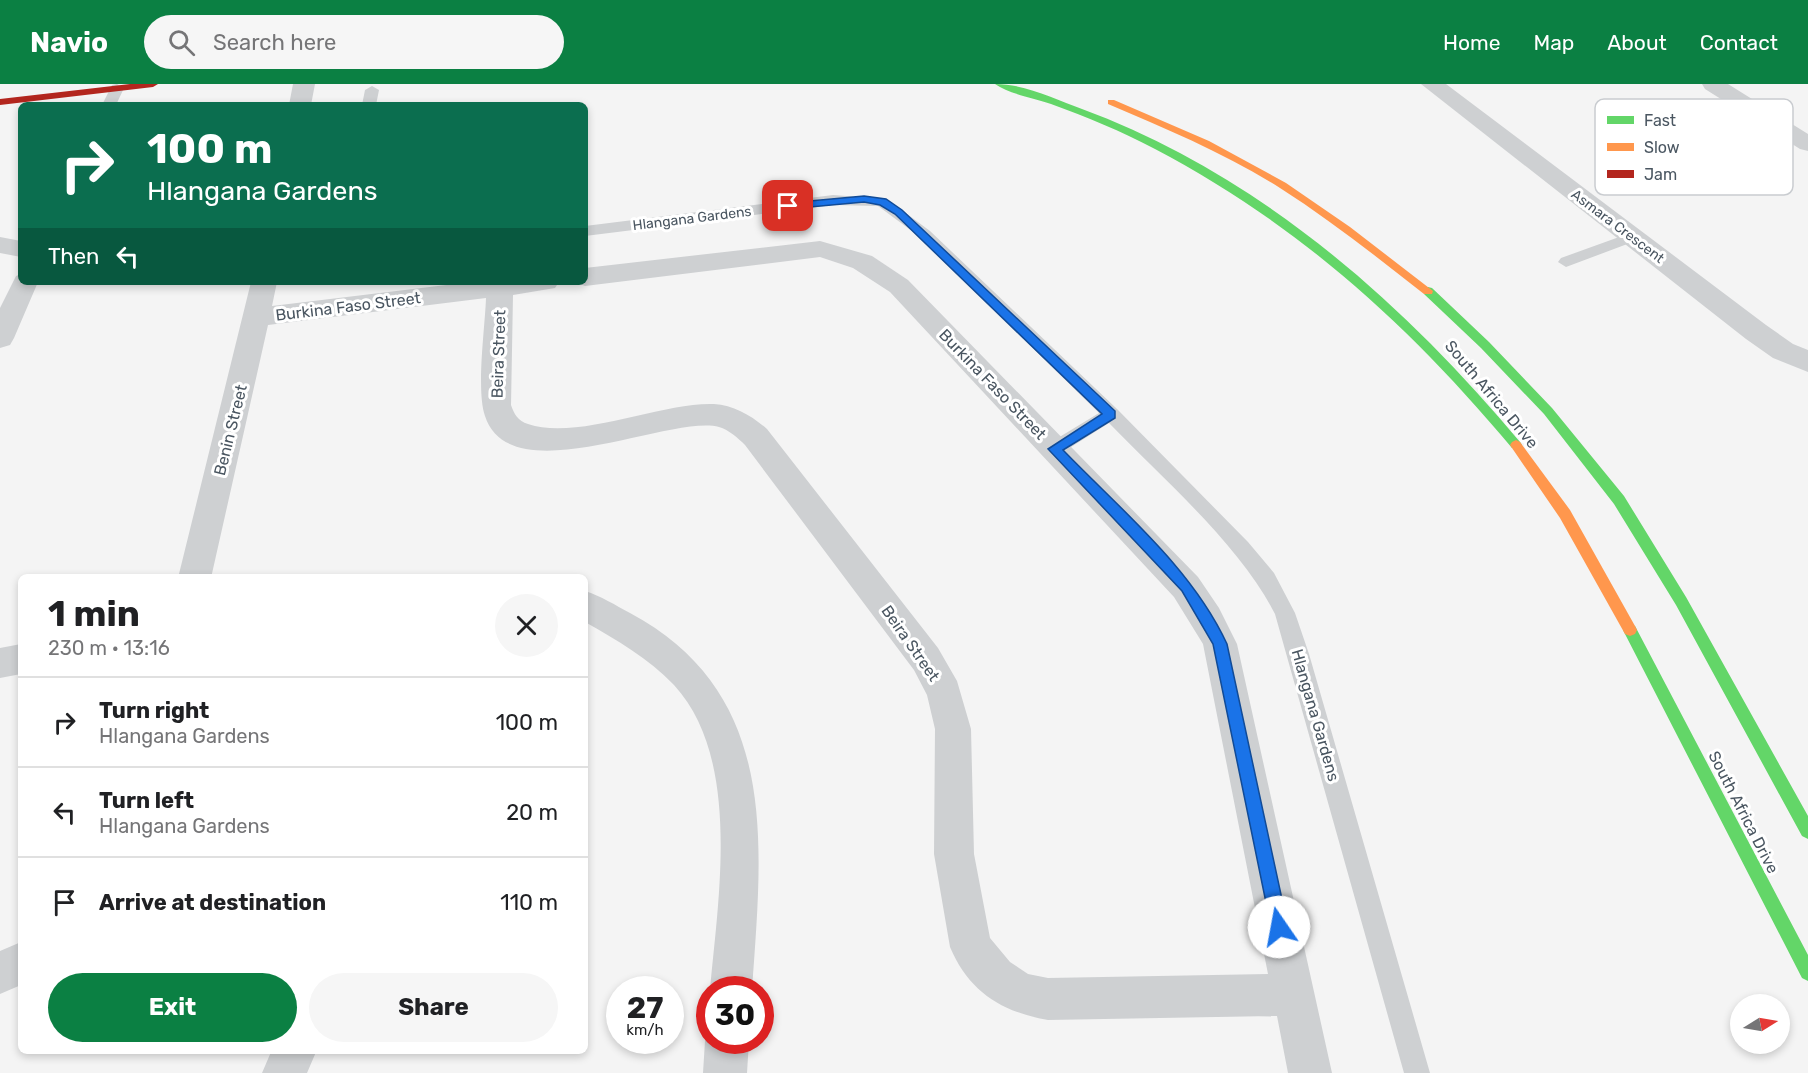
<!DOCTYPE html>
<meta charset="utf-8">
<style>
body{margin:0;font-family:Rubik,sans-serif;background:#f6f6f6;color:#202124;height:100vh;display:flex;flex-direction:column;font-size:22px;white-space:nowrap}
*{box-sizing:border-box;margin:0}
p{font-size:20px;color:#757577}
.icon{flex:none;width:33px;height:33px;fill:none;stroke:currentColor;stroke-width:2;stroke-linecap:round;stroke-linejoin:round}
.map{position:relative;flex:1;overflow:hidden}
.drawer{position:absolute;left:18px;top:490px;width:570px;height:480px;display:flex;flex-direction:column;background:#fff;border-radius:9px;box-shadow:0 3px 9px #0003}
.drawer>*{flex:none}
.top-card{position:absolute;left:18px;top:18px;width:570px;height:183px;border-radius:9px;box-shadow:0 3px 9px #0003;background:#0b6e4f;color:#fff;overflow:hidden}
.needle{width:39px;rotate:79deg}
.fabs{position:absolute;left:1730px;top:910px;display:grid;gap:12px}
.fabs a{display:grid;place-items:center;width:60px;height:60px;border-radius:50%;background:#fff;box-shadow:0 3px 9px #0003;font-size:30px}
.speed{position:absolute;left:606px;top:892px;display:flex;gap:12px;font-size:30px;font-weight:700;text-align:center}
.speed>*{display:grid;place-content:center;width:78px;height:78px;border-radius:50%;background:#fff;box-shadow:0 3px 9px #0003;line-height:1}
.speed small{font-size:15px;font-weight:400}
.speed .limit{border:9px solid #d22;background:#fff;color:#111}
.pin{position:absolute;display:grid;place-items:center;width:51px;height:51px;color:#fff;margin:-26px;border-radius:12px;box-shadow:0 3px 9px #0006}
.me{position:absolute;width:66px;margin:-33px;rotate:348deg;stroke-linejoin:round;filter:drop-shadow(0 0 4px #0008)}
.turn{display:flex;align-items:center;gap:21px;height:126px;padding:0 30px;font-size:27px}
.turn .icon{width:78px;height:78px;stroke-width:2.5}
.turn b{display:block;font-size:42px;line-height:51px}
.then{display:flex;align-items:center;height:57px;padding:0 30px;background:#0003;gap:12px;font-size:22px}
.round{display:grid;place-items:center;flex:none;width:63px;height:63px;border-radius:32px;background:#f6f6f6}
.overview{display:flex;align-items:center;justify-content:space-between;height:102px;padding:0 30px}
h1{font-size:36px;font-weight:700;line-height:45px}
.cta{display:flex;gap:12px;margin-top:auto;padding:12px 30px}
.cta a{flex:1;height:69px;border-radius:36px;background:#0b8043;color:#fff;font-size:24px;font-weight:700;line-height:69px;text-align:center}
.cta a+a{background:#f6f6f6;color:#202124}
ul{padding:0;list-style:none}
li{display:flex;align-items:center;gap:18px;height:90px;padding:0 30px;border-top:2px solid #e0e0e0}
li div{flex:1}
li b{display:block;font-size:22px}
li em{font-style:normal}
header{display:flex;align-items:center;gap:36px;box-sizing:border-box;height:84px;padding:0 30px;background:#0b8043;color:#fff}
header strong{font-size:28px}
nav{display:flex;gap:33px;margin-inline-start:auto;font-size:21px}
.search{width:420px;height:54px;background:#f6f6f6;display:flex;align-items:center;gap:15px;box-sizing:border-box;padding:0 21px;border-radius:33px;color:#757577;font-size:22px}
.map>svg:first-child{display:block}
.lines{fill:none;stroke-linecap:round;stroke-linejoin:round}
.lane{fill:#ced0d2;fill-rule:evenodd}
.street{fill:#ced0d2;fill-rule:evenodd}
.fast{fill:#63d668;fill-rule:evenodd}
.slow{fill:#ff974d;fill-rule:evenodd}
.jam{fill:#b3261e;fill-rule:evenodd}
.route{fill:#1a73e8;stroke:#114b97;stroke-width:1.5}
.labels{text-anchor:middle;stroke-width:6;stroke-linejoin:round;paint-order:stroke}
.far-street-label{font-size:14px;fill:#4a5661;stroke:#fff}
.street-label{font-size:16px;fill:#4a5661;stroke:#fff}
.key{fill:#fff;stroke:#c9ccd0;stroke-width:1.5}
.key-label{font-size:16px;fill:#4a5661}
</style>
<header>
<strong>Navio</strong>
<div class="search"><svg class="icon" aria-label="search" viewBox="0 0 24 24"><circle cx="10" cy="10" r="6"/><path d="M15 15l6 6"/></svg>Search here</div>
<nav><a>Home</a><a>Map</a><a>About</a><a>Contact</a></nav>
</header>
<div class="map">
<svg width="1808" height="989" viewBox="0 0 1808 989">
<rect width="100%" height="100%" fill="#f4f4f4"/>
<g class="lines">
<path class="lane" d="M 117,0 L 124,4 L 116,21 L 102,21 L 112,1 Z
M 372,2 L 379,6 L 376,21 L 362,21 L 365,6 Z
M 833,111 L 887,115 L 930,147 L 1117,325 L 1248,458 L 1274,489 L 1295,529 L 1309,570 L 1430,989 L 1404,989 L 1275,530 C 1240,461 1164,396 1109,339 L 1060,370 L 1048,370 L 1045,365 L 1048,360 L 1099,329 L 920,153 L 878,122 L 833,121 L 585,152 L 585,142 Z
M 1633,148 L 1638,150 L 1641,153 L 1638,156 L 1566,183 L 1558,178 L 1561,174 Z"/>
<path class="street" d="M 293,0 L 315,0 L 311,21 L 289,21 Z
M 1421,0 L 1446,0 L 1766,241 L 1793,260 L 1808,266 L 1808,288 L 1773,274 L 1746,255 Z
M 1702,0 L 1728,0 L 1808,50 L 1808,67 L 1800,65 L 1705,5 Z
M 0,153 L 21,157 L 21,173 L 0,169 Z
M 820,157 L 872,172 L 908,196 L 1198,493 L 1219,524 L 1237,560 L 1332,989 L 1288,989 L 1277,932 L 1048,936 C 1002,928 969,908 950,863 L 934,770 L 935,645 L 927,611 L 914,586 L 745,361 C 738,354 729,346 719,343 C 671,330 510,410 485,332 C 476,306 485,244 486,214 L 268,241 L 211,494 L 178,494 L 251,198 L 277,198 L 272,222 L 471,198 L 559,198 L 555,204 L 513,211 L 511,321 C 514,330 518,337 528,340 C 577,357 661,318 714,320 C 734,321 752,332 767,345 L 938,564 L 957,597 L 971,645 L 974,770 L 990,854 L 1010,878 L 1028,890 L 1048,894 L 1268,890 L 1203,560 L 1174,513 L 890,208 L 853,184 L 820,173 L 585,202 L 575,198 L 585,198 L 585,184 Z
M 21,190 L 21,198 L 38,198 L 14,254 L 10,261 L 0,264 L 0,224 L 16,192 Z
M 585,507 C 601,512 615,521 630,529 C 781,610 762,760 752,906 L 710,906 C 718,815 742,675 674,601 C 648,574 617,556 585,538 Z
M 21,560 L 21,590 L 0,594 L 0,564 Z
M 21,858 L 21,901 L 0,910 L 0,867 Z
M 710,947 L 710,957 L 749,957 L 747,989 L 703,989 L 705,957 Z
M 271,968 L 316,968 L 307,989 L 262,989 Z"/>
<path class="fast" d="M 995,0 C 1025,0 1055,15 1082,25 C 1258,90 1402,217 1520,358 L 1522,361 L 1520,364 L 1512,364 C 1408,240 1299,141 1155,65 C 1121,47 1087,33 1051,20 C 1034,14 1009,10 995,0 Z
M 1428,203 L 1432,204 L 1489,258 L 1552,324 L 1624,412 L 1686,513 L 1808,732 L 1808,755 L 1802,752 L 1676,521 L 1614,420 L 1544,330 L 1481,264 L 1424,210 L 1424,204 Z
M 1630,540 L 1635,542 L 1808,871 L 1808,897 L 1802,894 L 1625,550 L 1623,546 L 1625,542 Z"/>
<path class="slow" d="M 1108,16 L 1114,16 L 1209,57 L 1286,99 L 1350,143 L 1433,207 L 1432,210 L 1424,210 C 1377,173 1330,136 1280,104 C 1226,70 1167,45 1108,20 Z
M 1516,356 L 1520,358 L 1570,426 L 1635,542 L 1637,546 L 1635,550 L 1630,552 L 1625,550 L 1560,434 L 1512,364 L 1510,361 L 1512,358 Z"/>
<path class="jam" d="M 130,0 L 158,0 L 153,3 L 0,21 L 0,15 Z"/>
</g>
<path class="route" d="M 864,112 L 886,115 L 902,126 L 1115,327 L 1115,334 L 1063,366 C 1120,425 1192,484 1227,560 L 1288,843 L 1285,849 L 1279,851 L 1273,849 L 1271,843 L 1213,560 L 1182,507 L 1048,365 L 1102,330 L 895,130 L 880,121 L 864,118 L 788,125 L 783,122 L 788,119 Z"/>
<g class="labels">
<g class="far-street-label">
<text transform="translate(692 134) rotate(-7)" y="5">Hlangana Gardens</text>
<text transform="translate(1618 142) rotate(37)" y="5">Asmara Crescent</text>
</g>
<g class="street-label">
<text transform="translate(348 222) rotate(-7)" y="6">Burkina Faso Street</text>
<text transform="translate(498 270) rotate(-88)" y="6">Beira Street</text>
<text transform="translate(993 300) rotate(46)" y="6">Burkina Faso Street</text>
<text transform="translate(1492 310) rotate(50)" y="6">South Africa Drive</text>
<text transform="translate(230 346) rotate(-76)" y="6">Benin Street</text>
<text transform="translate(911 559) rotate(55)" y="6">Beira Street</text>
<text transform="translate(1316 631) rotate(74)" y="6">Hlangana Gardens</text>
<text transform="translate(1744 728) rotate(63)" y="6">South Africa Drive</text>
</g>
</g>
<rect x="1595" y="15" width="198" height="96" rx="9" class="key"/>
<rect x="1607" y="32" width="27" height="8" fill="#63d668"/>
<rect x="1607" y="59" width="27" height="8" fill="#ff974d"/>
<rect x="1607" y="86" width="27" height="8" fill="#b3261e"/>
<g class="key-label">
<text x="1644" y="42">Fast</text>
<text x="1644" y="69">Slow</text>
<text x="1644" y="96">Jam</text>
</g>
</svg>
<div class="fabs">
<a><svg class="needle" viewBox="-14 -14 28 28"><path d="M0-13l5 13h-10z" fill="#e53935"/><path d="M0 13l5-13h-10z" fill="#757577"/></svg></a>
</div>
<div class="speed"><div>27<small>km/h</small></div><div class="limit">30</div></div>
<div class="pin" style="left:788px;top:122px;background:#d93025"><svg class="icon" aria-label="arrive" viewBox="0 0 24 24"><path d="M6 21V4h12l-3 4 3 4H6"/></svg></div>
<svg class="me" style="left:1279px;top:843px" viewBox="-20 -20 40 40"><circle r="19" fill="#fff"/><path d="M0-13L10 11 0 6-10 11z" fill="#1a73e8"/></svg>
<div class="top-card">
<div class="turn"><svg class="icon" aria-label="right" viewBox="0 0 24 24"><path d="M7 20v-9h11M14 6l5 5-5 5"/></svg><div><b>100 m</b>Hlangana Gardens</div></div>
<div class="then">Then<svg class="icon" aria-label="left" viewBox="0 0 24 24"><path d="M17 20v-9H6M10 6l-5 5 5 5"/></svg></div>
</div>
<section class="drawer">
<div class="overview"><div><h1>1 min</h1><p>230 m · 13:16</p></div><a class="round"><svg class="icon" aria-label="close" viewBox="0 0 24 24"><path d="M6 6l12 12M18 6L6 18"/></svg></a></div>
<ul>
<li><svg class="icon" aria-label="right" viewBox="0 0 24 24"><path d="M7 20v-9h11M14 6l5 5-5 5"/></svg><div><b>Turn right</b><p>Hlangana Gardens</p></div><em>100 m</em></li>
<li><svg class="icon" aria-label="left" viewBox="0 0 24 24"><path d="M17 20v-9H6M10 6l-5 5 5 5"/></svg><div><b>Turn left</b><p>Hlangana Gardens</p></div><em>20 m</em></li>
<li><svg class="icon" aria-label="arrive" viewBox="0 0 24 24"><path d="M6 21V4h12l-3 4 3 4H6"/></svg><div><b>Arrive at destination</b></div><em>110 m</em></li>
</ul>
<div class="cta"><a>Exit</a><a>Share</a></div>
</section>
</div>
